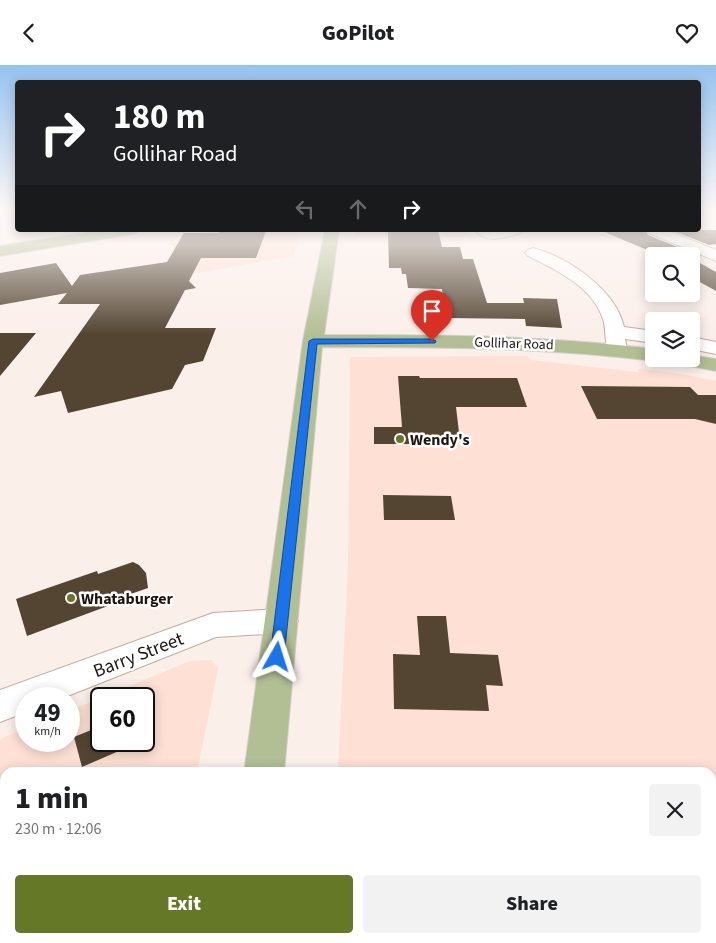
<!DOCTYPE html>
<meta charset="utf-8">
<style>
body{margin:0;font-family:"Source Sans 3",sans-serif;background:#f2f2f2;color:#202124;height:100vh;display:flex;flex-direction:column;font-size:19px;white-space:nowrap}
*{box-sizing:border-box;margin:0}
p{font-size:16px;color:#757577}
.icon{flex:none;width:28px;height:28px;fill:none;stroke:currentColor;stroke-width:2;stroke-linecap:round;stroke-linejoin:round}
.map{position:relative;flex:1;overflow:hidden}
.details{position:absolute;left:0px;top:702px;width:716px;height:176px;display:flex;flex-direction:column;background:#fff;border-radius:15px 15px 0 0;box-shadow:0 2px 12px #0003}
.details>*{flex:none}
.guide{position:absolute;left:15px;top:15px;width:686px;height:152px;border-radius:5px;box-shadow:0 2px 12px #0003;background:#202124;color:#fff;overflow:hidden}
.buttons{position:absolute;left:645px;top:182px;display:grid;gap:10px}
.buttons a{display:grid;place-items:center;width:55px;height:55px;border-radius:5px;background:#fff;box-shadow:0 2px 12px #0003;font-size:25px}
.speed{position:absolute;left:15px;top:622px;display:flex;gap:10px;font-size:25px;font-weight:700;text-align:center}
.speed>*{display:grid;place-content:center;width:65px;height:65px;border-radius:50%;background:#fff;box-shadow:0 2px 12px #0003;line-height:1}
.speed small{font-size:12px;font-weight:400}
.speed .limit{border:2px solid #111;border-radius:8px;background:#fff;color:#111}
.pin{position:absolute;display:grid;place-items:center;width:42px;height:42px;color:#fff;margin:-51px -21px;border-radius:50% 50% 50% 0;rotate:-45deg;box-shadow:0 0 5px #0007}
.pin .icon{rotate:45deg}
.me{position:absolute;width:55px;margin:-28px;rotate:6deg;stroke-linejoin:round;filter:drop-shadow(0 0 4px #0008)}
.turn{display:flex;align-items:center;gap:18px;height:105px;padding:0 15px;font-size:22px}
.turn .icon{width:65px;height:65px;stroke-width:2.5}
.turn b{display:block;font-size:35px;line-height:42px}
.lanes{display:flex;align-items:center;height:48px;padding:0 15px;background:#0003;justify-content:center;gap:25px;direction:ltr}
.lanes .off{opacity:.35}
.round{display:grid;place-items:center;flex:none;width:52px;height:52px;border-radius:5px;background:#f2f2f2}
.summary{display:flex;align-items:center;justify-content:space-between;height:85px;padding:0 15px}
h1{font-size:30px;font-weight:800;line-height:38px}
.button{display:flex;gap:10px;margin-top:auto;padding:10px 15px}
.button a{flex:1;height:58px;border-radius:5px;background:#647828;color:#fff;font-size:20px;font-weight:800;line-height:58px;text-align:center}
.button a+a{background:#f2f2f2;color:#202124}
header{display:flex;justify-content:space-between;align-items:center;height:65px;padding:0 15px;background:#fff;font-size:22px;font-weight:800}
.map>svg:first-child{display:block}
.built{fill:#fee0d4;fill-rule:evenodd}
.building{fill:#544532}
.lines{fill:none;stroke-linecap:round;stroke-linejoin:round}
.minor-casing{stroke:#c6aa9e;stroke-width:2}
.major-casing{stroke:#d2d0cf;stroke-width:2}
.minor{fill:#fff;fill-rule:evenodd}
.major{fill:#b2bf94;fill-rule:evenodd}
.route{fill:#1a73e8;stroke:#114b97}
.poi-dot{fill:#647828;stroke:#fff;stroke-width:2}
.labels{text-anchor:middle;stroke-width:5;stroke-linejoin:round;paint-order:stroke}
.far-street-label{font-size:14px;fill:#1e1510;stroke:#fff}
.poi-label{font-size:16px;font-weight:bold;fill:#1e1510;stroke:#fff;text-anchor:start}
.near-street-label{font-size:19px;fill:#1e1510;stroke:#fff}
</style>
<header><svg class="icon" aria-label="back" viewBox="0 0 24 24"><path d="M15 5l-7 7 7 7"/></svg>GoPilot<svg class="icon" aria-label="heart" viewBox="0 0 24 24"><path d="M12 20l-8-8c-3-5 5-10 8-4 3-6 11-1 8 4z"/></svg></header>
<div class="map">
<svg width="716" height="878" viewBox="0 0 716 878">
<rect width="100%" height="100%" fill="#fbefea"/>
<path class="built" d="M 208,165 L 300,165 L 294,191 L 186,210 L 172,180 L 202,178 Z
M 354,165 L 461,165 L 477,172 L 354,171 Z
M 527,291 L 531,295 L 638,307 L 639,304 L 677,308 L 716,316 L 716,878 L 330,878 L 330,874 L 711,874 L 711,708 L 338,707 L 348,500 L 350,292 Z
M 212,595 L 218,604 L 197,707 L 5,708 L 5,874 L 164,874 L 163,878 L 0,878 L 0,674 L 26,663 L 26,676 L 69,676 L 69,646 L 190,596 ZM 101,634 L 144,634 L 144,676 L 101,676 Z"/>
<path class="building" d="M 388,165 L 438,165 L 442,182 L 460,182 L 463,194 L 473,194 L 487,238 L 524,238 L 523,233 L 557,234 L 562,263 L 526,261 L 525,254 L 446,253 L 442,224 L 408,223 L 406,209 L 402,209 L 401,203 L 389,203 Z
M 600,165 L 645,165 L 648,170 L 685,185 L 659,190 Z
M 671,165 L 716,165 L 716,179 L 709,180 Z
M 220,166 L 266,166 L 256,193 L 201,193 L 189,216 L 196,223 L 185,225 L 165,263 L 216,263 L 203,296 L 185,300 L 172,324 L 68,348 L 61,326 L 34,332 L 100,239 L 58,239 L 67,228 L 0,240 L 0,208 L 56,198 L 72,221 L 80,210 L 167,197 L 184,168 L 219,168 Z
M 691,193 L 716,207 L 716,226 L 691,212 Z
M 0,268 L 36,268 L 0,311 Z
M 398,311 L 419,311 L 420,313 L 517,313 L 527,342 L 456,342 L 460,376 L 411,375 L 411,379 L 374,379 L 374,362 L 402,362 Z
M 581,321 L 690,322 L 698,330 L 716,330 L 716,359 L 695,354 L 597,354 Z
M 383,430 L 451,431 L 455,455 L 384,455 Z
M 133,497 L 139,500 L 146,508 L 148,523 L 122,532 L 124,535 L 27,571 L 16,534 L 97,506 L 98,509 Z
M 417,551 L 446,551 L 450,588 L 498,590 L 503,621 L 486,620 L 489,646 L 394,644 L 393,589 L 420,590 Z
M 101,661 L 101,676 L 142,676 L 82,702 L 74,672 Z"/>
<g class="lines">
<defs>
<path id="minor" d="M 475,165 L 523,165 L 521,168 C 506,172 486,180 475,165 Z
M 647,165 L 666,165 L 716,185 L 716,196 L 649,168 Z
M 533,183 C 568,192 616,225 624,262 L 654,266 L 654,278 L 625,274 L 627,284 L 624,288 L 617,290 L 610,288 L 607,284 C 605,274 606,264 603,254 C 592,221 556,205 528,191 L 525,188 L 528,185 Z
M 691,272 L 716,277 L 716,289 L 691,284 Z
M 281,544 L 293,547 L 298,556 L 293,565 L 281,568 L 216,572 L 60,634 L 26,634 L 26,647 L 0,657 L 0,625 L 213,548 Z"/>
<path id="major" d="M 105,165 L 139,165 L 137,168 L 132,169 L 0,191 L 0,181 Z
M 325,165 L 339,165 L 324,270 C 434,270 544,270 654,284 L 654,294 L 662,294 L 654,296 C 544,282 433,282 322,282 L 284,708 L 244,708 L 303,276 Z
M 691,290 L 716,294 L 716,306 L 674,298 L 671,294 L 691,294 Z
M 220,874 L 268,874 L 267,878 L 219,878 Z"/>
</defs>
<use href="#minor" class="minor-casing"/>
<use href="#major" class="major-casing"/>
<use href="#minor" class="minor"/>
<use href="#major" class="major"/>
</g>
<linearGradient id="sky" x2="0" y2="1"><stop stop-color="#96c2ef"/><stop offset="0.54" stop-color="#fdf8f6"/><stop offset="1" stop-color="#fdf8f6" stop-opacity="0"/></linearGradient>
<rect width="716" height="270" fill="url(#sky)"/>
<path class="route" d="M 432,274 L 436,276 L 435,278 L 317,279 L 284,592 L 282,596 L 277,598 L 272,596 L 270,592 L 309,276 L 313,274 Z"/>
<g class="poi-dot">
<circle cx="400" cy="374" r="5"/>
<circle cx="71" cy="533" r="5"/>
</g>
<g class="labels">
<g class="far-street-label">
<text transform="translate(514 278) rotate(2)" y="5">Gollihar Road</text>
</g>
<g class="poi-label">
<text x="410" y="380">Wendy's</text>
<text x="81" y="539">Whataburger</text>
</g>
<g class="near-street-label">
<text transform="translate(138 589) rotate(-21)" y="7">Barry Street</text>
</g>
</g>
</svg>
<div class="buttons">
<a><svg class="icon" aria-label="search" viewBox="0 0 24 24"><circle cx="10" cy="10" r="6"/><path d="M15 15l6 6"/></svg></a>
<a><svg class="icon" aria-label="layers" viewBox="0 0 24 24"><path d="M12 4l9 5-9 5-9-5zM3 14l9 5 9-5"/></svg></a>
</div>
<div class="speed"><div>49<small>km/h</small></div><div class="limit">60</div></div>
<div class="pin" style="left:432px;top:276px;background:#d93025"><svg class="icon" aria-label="arrive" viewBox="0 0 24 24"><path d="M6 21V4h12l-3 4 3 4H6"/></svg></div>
<svg class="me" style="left:277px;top:592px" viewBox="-20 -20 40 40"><path d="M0-17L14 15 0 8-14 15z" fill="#1a73e8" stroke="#fff" stroke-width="4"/></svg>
<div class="guide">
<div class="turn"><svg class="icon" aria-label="right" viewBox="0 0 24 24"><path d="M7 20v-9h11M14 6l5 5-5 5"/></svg><div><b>180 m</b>Gollihar Road</div></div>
<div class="lanes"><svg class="icon off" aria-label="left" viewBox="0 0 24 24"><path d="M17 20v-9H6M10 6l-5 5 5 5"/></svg><svg class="icon off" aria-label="ahead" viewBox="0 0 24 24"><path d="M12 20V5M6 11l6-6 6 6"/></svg><svg class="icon" aria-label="right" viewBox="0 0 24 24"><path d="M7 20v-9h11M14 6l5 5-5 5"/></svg></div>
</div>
<section class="details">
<div class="summary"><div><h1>1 min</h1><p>230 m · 12:06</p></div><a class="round"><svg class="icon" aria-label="close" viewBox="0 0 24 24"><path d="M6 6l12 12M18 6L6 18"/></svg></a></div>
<div class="button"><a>Exit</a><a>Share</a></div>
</section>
</div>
